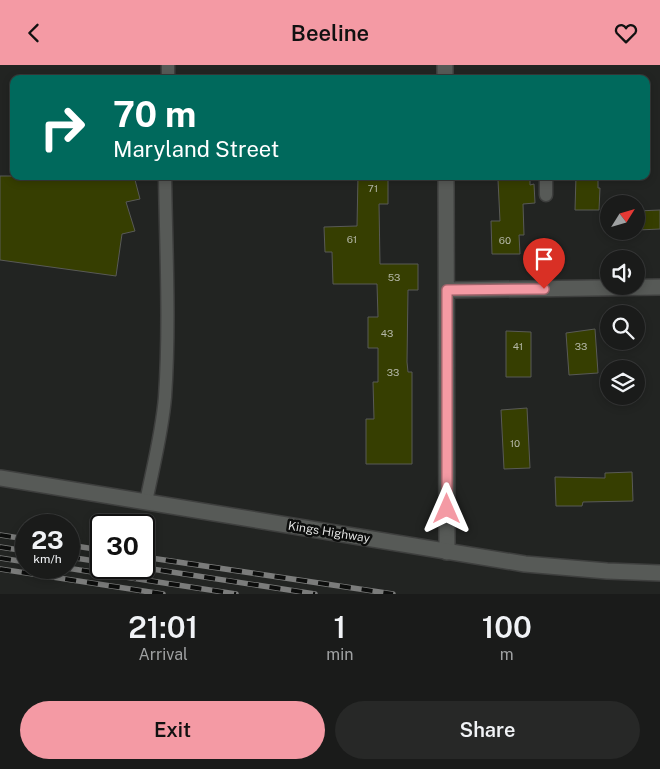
<!DOCTYPE html>
<style>
body{margin:0;font-family:"Public Sans",sans-serif;background:#272827;color:#f1f3f6;height:100vh;display:flex;flex-direction:column;font-size:19px;white-space:nowrap}
*{box-sizing:border-box;margin:0}
p{font-size:16px;color:#9fa1a2}
.icon{flex:none;width:28px;height:28px;fill:none;stroke:currentColor;stroke-width:2;stroke-linecap:round;stroke-linejoin:round}
.map{position:relative;height:529px;overflow:hidden}
.details{display:flex;flex-direction:column;background:#1a1b1a;flex:1}
.details>*{flex:none}
.top-card{position:absolute;left:10px;top:10px;width:640px;height:105px;border-radius:10px;box-shadow:0 2px 8px #0003,0 0 0 1px #383939;background:#00695c;color:#fff;overflow:hidden}
.needle{width:32px;rotate:53deg}
.controls{position:absolute;left:600px;top:130px;display:grid;gap:10px}
.controls a{display:grid;place-items:center;width:45px;height:45px;border-radius:50%;background:#1a1b1a;box-shadow:0 2px 8px #0003,0 0 0 1px #383939;font-size:25px}
.speed{position:absolute;left:15px;top:449px;display:flex;gap:10px;font-size:25px;font-weight:700;text-align:center}
.speed>*{display:grid;place-content:center;width:65px;height:65px;border-radius:50%;background:#1a1b1a;box-shadow:0 2px 8px #0003,0 0 0 1px #383939;line-height:1}
.speed small{font-size:12px;font-weight:400}
.speed .limit{border:2px solid #111;border-radius:8px;background:#fff;color:#111}
.pin{position:absolute;display:grid;place-items:center;width:42px;height:42px;color:#fff;margin:-51px -21px;border-radius:50% 50% 50% 0;rotate:-45deg;box-shadow:0 0 5px #0007}
.pin .icon{rotate:45deg}
.me{position:absolute;width:55px;margin:-28px;rotate:0deg;stroke-linejoin:round;filter:drop-shadow(0 0 4px #0008)}
.turn{display:flex;align-items:center;gap:18px;height:105px;padding:0 20px;font-size:22px}
.turn .icon{width:65px;height:65px;stroke-width:2.5}
.turn b{display:block;font-size:35px;line-height:42px}
.eta{display:flex;justify-content:space-evenly;align-items:center;height:85px;text-align:center}
.eta b{font-size:30px;font-weight:600;line-height:35px}
.primary-button{display:flex;gap:10px;margin-top:auto;padding:10px 20px}
.primary-button a{flex:1;height:58px;border-radius:30px;background:#f49aa4;color:#111;font-size:20px;font-weight:600;line-height:58px;text-align:center}
.primary-button a+a{background:#272827;color:#f1f3f6}
header{display:flex;justify-content:space-between;align-items:center;height:65px;padding:0 20px;background:#f49aa4;color:#111;font-size:22px;font-weight:600}
.map>svg:first-child{display:block}
.building{fill:#363e01;stroke:#595a57}
.lines{fill:none;stroke-linecap:round;stroke-linejoin:round}
.service-casing{stroke:#3e3f3e;stroke-width:15}
.minor-casing{stroke:#3e3f3e;stroke-width:18}
.secondary-casing{stroke:#3e3f3e;stroke-width:18}
.service{stroke:#575a57;stroke-width:12}
.minor{stroke:#575a57;stroke-width:15}
.secondary{stroke:#575a57;stroke-width:15}
.rail-casing{stroke:#7b7c7b;stroke-width:5.5}
.rail{stroke:#0c0d0c;stroke-width:4;stroke-dasharray:11;stroke-linecap:butt}
.route-casing{stroke:#9f646b;stroke-width:12}
.route{stroke:#f49aa4;stroke-width:9}
.labels{text-anchor:middle;stroke-width:5;stroke-linejoin:round;paint-order:stroke}
.number-label{font-size:10px;fill:#b4b7a7}
.street-label{font-size:12px;fill:#dedfde;stroke:#0c0d0c}
</style>
<header><svg class="icon" aria-label="back" viewBox="0 0 24 24"><path d="M15 5l-7 7 7 7"/></svg>Beeline<svg class="icon" aria-label="heart" viewBox="0 0 24 24"><path d="M12 20l-8-8c-3-5 5-10 8-4 3-6 11-1 8 4z"/></svg></header>
<div class="map">
<svg width="660" height="529" viewBox="0 0 660 529">
<rect width="100%" height="100%" fill="#222422"/>
<path class="building" d="M 0,111 L 134,111 L 140,134 L 126,137 L 135,166 L 122,169 L 116,211 L 0,195 Z
M 358,111 L 388,111 L 388,139 L 379,139 L 380,199 L 418,199 L 418,225 L 408,225 L 407,297 L 408,307 L 412,307 L 412,399 L 366,399 L 366,354 L 374,354 L 373,317 L 378,317 L 378,283 L 368,283 L 368,252 L 378,252 L 377,219 L 333,219 L 332,187 L 325,187 L 324,162 L 357,161 Z
M 576,111 L 598,111 L 598,123 L 600,123 L 599,145 L 575,145 Z
M 530,113 L 530,120 L 534,119 L 535,138 L 523,139 L 524,170 L 519,170 L 520,189 L 492,189 L 491,156 L 500,156 L 498,115 Z
M 660,145 L 660,164 L 638,165 L 637,146 Z
M 595,264 L 598,308 L 569,310 L 566,268 Z
M 506,266 L 531,267 L 531,312 L 506,312 Z
M 527,343 L 530,403 L 504,404 L 501,345 Z
M 632,407 L 633,436 L 583,437 L 582,441 L 556,441 L 555,412 L 605,413 L 605,408 Z"/>
<g class="lines">
<defs>
<path id="service" d="M 168,14 L 168,0
M 546,130 L 546,111
M 146,437 C 153,402 162,368 165,332 C 170,259 166,185 165,111"/>
<path id="minor" d="M 445,0 L 445,14
M 446,111 L 447,487
M 447,225 L 660,222"/>
<path id="secondary" d="M 0,413 L 525,499 L 607,506 L 660,508"/>
</defs>
<use href="#service" class="service-casing"/>
<use href="#minor" class="minor-casing"/>
<use href="#secondary" class="secondary-casing"/>
<use href="#service" class="service"/>
<use href="#minor" class="minor"/>
<use href="#secondary" class="secondary"/>
<defs>
<path id="rail" d="M 0,470 L 26,474
M 69,480 L 101,485
M 0,482 L 26,486
M 69,492 L 101,497
M 144,492 L 393,529
M 0,493 L 26,497
M 60,502 L 236,529
M 139,502 L 315,529
M 0,504 L 163,529"/>
</defs>
<use href="#rail" class="rail-casing"/>
<use href="#rail" class="rail"/>
</g>
<g class="lines">
<defs>
<path id="route" d="M 447,444 L 447,225 L 544,224"/>
</defs>
<use href="#route" class="route-casing"/>
<use href="#route" class="route"/>
</g>
<g class="labels">
<g class="number-label">
<text x="373" y="127">71</text>
<text x="352" y="178">61</text>
<text x="505" y="179">60</text>
<text x="394" y="216">53</text>
<text x="387" y="272">43</text>
<text x="518" y="285">41</text>
<text x="581" y="285">33</text>
<text x="393" y="311">33</text>
<text x="515" y="382">10</text>
</g>
<g class="street-label">
<text transform="translate(329 467) rotate(9)" y="4">Kings Highway</text>
</g>
</g>
</svg>
<div class="controls">
<a><svg class="needle" viewBox="-14 -14 28 28"><path d="M0-13l5 13h-10z" fill="#e53935"/><path d="M0 13l5-13h-10z" fill="#9fa1a2"/></svg></a>
<a><svg class="icon" aria-label="sound" viewBox="0 0 24 24"><path d="M4 9h4l5-4v14l-5-4H4zM17 9q2 3 0 6"/></svg></a>
<a><svg class="icon" aria-label="search" viewBox="0 0 24 24"><circle cx="10" cy="10" r="6"/><path d="M15 15l6 6"/></svg></a>
<a><svg class="icon" aria-label="layers" viewBox="0 0 24 24"><path d="M12 4l9 5-9 5-9-5zM3 14l9 5 9-5"/></svg></a>
</div>
<div class="speed"><div>23<small>km/h</small></div><div class="limit">30</div></div>
<div class="pin" style="left:544px;top:224px;background:#d93025"><svg class="icon" aria-label="arrive" viewBox="0 0 24 24"><path d="M6 21V4h12l-3 4 3 4H6"/></svg></div>
<svg class="me" style="left:447px;top:444px" viewBox="-20 -20 40 40"><path d="M0-17L14 15 0 8-14 15z" fill="#f49aa4" stroke="#fff" stroke-width="4"/></svg>
<div class="top-card">
<div class="turn"><svg class="icon" aria-label="right" viewBox="0 0 24 24"><path d="M7 20v-9h11M14 6l5 5-5 5"/></svg><div><b>70 m</b>Maryland Street</div></div>
</div>
</div>
<section class="details">
<div class="eta">
<div><b>21:01</b><p>Arrival</p></div>
<div><b>1</b><p>min</p></div>
<div><b>100</b><p>m</p></div>
</div>
<div class="primary-button"><a>Exit</a><a>Share</a></div>
</section>
